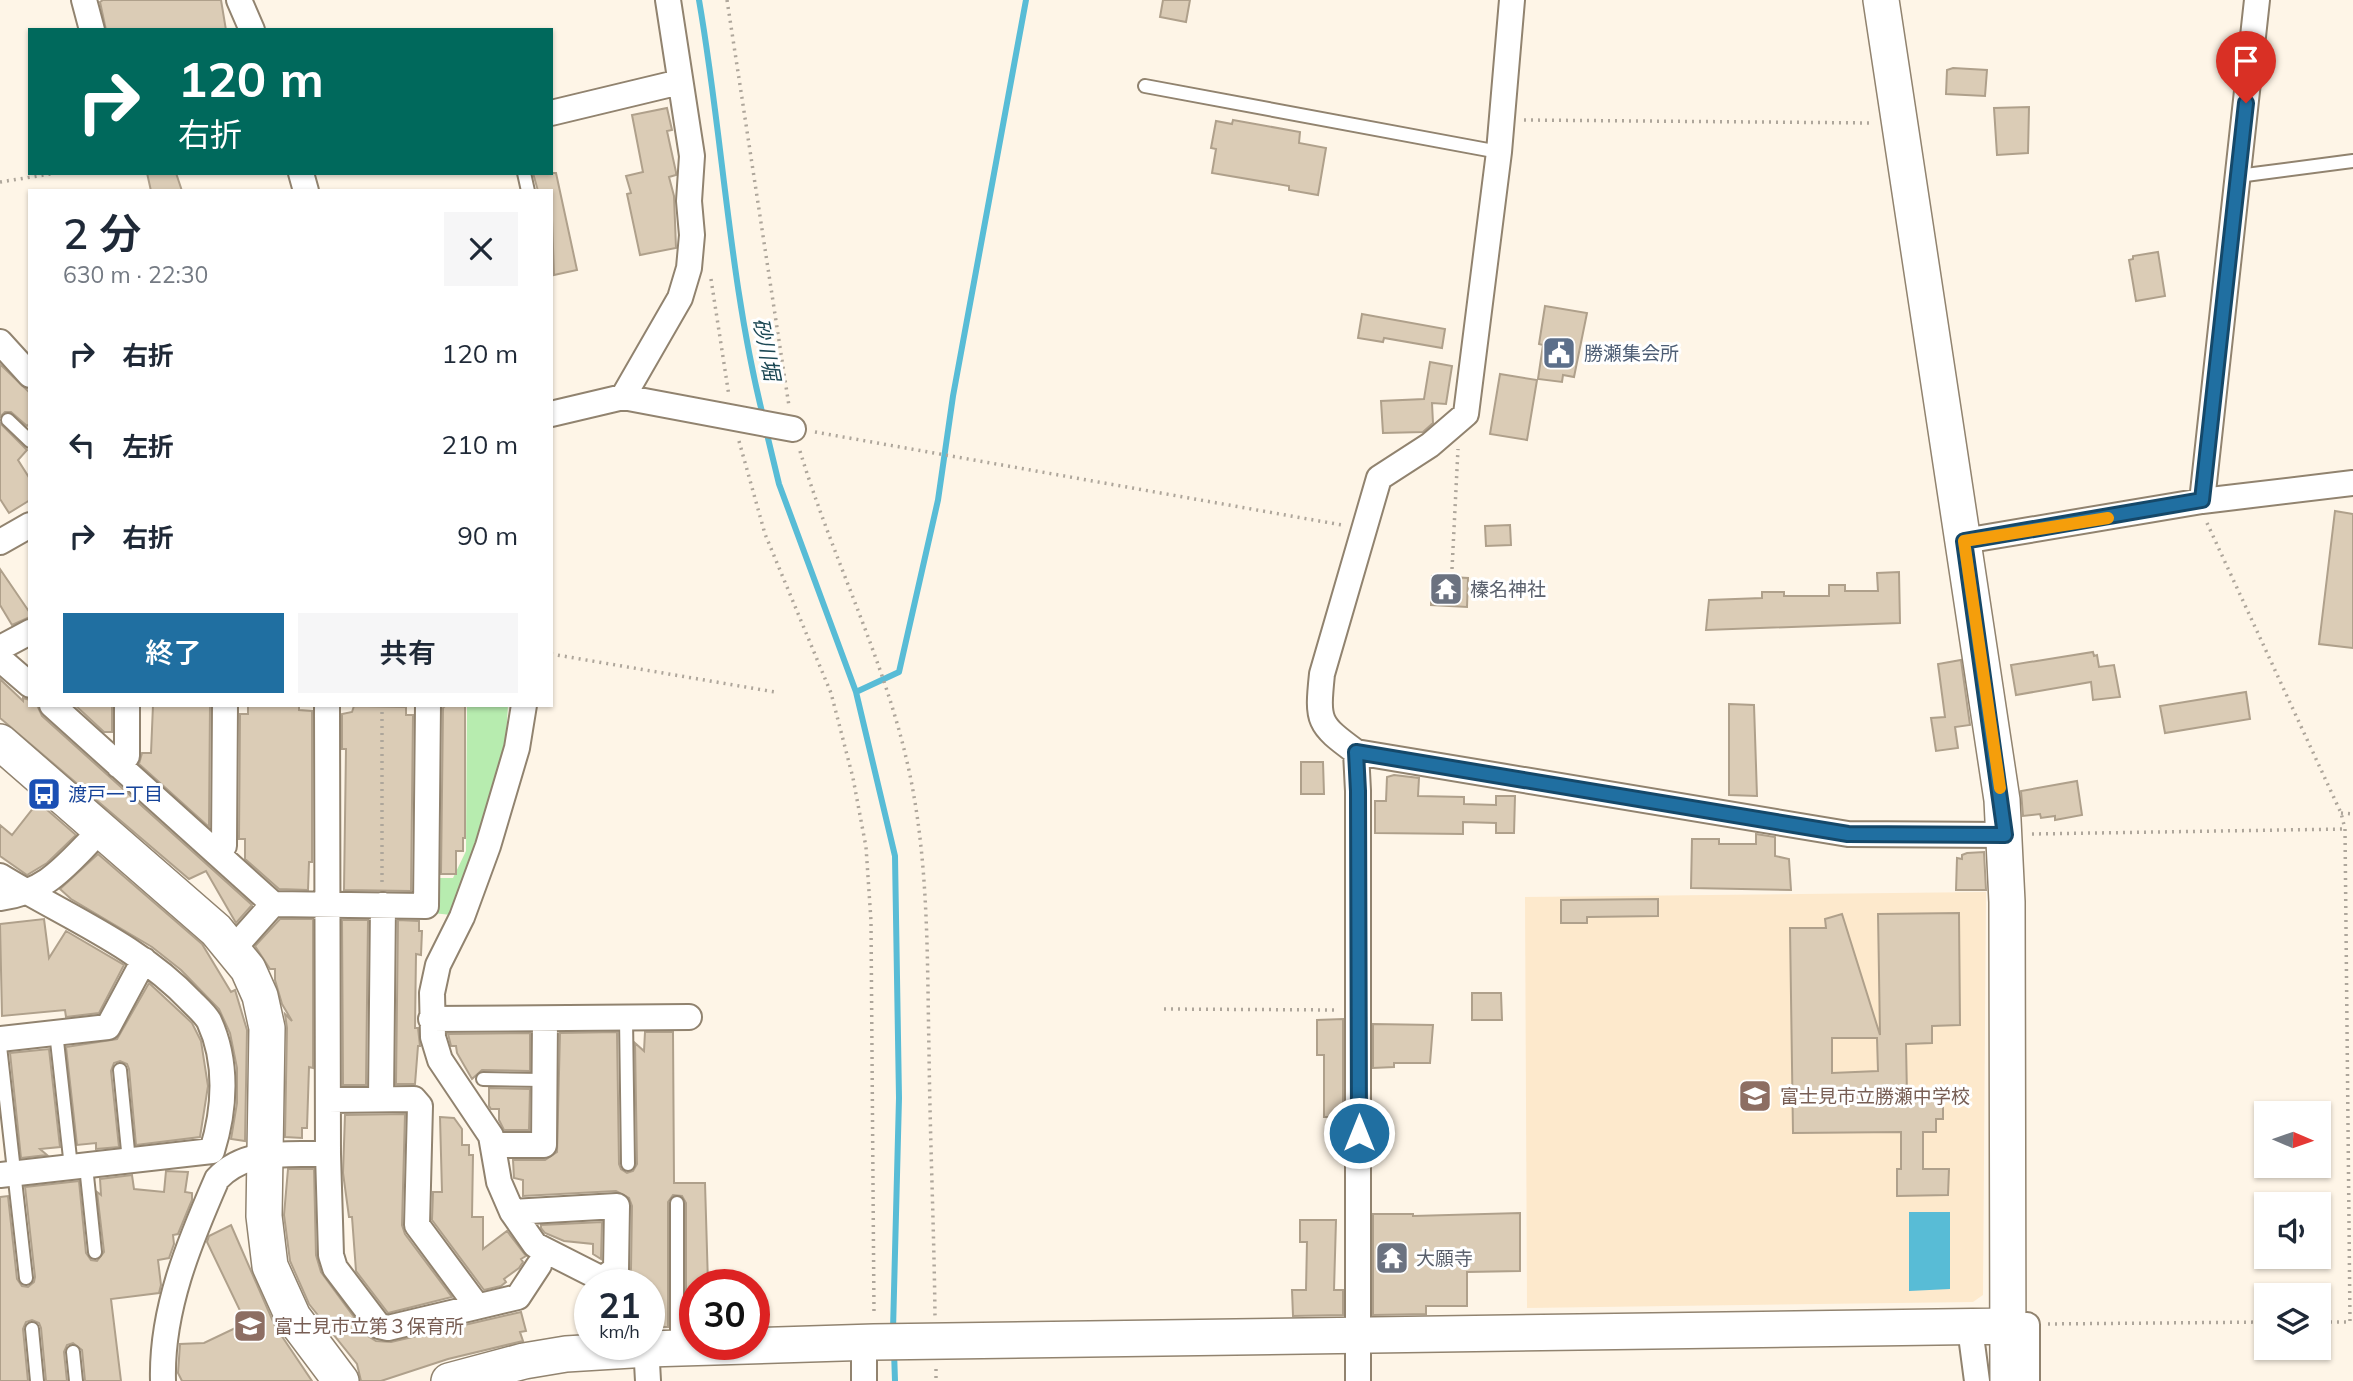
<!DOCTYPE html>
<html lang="ja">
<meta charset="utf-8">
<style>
body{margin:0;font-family:Mulish,"Noto Sans JP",sans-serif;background:#f6f6f7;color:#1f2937;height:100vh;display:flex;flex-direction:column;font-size:26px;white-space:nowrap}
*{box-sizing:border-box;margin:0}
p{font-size:23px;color:#747a83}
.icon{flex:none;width:38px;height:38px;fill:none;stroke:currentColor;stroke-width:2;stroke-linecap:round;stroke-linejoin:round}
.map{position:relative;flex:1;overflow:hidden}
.details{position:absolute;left:28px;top:189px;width:525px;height:518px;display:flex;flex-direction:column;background:#fff;border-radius:0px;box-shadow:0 2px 5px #0004}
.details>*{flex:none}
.hud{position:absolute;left:28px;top:28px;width:525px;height:147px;border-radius:0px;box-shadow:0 2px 5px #0004;background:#00695c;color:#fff;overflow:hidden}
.needle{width:46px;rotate:92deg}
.tools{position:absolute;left:2254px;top:1101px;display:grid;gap:14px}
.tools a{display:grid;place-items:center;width:77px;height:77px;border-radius:0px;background:#fff;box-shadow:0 2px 5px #0004;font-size:35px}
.speed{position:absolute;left:574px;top:1269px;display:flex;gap:14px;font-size:35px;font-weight:700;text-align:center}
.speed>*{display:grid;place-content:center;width:91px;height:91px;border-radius:50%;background:#fff;box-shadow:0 2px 5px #0004;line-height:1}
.speed small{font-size:18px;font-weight:400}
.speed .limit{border:10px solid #d22;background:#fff;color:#111}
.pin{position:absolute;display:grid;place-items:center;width:60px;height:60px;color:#fff;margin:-72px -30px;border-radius:50% 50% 50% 0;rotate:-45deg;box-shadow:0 0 7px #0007}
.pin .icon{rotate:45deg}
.me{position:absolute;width:77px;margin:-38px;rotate:0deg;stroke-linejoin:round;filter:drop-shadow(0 0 5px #0008)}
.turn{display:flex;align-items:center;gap:24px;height:147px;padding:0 35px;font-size:32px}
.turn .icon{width:91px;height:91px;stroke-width:2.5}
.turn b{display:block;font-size:49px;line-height:60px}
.round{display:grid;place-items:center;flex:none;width:74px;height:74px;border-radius:0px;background:#f6f6f7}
.overview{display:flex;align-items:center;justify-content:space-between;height:119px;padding:0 35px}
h1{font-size:42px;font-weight:600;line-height:52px}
.button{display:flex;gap:14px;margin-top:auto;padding:14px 35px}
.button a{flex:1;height:80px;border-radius:0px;background:#206fa1;color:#fff;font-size:28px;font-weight:600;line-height:80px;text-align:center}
.button a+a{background:#f6f6f7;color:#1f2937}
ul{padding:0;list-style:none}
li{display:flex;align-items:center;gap:21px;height:91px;padding:0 35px}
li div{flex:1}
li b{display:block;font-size:26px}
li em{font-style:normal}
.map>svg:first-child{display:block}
.built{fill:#fde9cc}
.green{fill:#b7ecaf}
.water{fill:#58bcd6}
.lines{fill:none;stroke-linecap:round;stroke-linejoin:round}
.stream{stroke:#58bcd6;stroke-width:6}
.building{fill:#dbccb6;stroke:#afa08b;stroke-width:2;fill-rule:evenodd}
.lane-casing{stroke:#91836f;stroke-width:16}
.street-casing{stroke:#91836f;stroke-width:28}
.secondary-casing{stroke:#91836f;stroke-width:38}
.path{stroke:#aea69b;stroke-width:3.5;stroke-dasharray:2 5;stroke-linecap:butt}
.lane{stroke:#fff;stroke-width:12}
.street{stroke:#fff;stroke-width:24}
.secondary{stroke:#fff;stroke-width:35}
.route-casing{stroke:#154869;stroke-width:18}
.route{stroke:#206fa1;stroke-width:12}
.slow{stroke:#f59e0b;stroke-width:12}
.labels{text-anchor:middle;stroke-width:6;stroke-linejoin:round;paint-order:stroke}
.service-label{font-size:19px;fill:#4e5e75;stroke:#fff;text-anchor:start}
.worship-label{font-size:19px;fill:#5b616d;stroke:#fff;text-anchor:start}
.transit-label{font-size:19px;fill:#164399;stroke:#fff;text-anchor:start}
.education-label{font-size:19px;fill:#785e54;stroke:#fff;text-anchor:start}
.water-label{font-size:21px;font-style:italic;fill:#1c4854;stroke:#fff}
</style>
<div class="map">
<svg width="2353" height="1381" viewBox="0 0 2353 1381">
<rect width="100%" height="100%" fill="#fef5e7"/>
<path class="built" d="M 1986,892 L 1983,1295 L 1973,1302 L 1527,1308 L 1525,897 Z"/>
<path class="green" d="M 467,705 L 508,705 L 505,754 L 472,861 L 452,915 L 432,913 L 433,878 L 453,878 L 466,851 Z"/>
<path class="water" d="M 1909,1212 L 1950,1212 L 1950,1289 L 1909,1291 Z"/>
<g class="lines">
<path class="stream" d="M 699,0 C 723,138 729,280 763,416
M 766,430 L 779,484 L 856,692 L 895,856 L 899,1098 L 893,1330
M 856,692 L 899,672 L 938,500 L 953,396 L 1026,0
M 894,1351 L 895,1381"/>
</g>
<path class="building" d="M 103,0 L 221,0 L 226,30 L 106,30 L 100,2 Z
M 1163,0 L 1190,0 L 1186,22 L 1160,17 Z
M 1953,68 L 1987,70 L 1985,96 L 1946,94 L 1947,70 Z
M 2029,107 L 2028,153 L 1997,155 L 1994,108 Z
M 667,108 L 672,130 L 667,131 L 676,172 L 676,175 L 669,177 L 674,196 L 676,248 L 640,255 L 627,194 L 631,193 L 626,176 L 643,172 L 632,115 Z
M 1233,120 L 1300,132 L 1299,143 L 1326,148 L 1318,195 L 1289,190 L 1289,186 L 1212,173 L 1216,149 L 1211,148 L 1216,121 L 1232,124 Z
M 147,173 L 176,173 L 182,191 L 151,191 Z
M 533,173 L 556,173 L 577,270 L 554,275 L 551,191 L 538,191 Z
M 2158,252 L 2165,296 L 2136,301 L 2129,260 L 2133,259 L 2133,256 Z
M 1545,306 L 1587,313 L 1574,377 L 1563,375 L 1562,382 L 1538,379 L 1543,345 L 1539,344 Z
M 1362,314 L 1445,329 L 1442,348 L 1384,338 L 1383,342 L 1358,338 Z
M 1430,362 L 1452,366 L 1446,404 L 1432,403 L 1433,423 L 1423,432 L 1383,433 L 1381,401 L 1424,399 Z
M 0,364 L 30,393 L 30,423 L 27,426 L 11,412 L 5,412 L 0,417 Z
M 1500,374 L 1537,380 L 1527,440 L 1490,434 Z
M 0,423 L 27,450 L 18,460 L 30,479 L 30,500 L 9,513 L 0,499 Z
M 2335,511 L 2353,514 L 2353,648 L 2319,644 Z
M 1510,525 L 1511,545 L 1486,546 L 1485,526 Z
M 0,569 L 30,613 L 30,617 L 12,625 L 0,605 Z
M 1899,572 L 1900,623 L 1706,630 L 1709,600 L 1762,598 L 1762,592 L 1784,592 L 1784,596 L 1829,596 L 1829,585 L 1845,585 L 1845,591 L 1878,591 L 1877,573 Z
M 1432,576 L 1468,578 L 1467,607 L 1431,605 Z
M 2093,652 L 2094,656 L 2097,655 L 2099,667 L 2114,665 L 2120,697 L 2093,700 L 2091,682 L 2016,695 L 2011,665 Z
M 1961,660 L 1970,725 L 1955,727 L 1958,748 L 1936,751 L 1931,718 L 1945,717 L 1938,664 Z
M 0,679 L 23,701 L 23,698 L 30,700 L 30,705 L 37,705 L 42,716 L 252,905 L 236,923 L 206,871 L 189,879 L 0,718 Z
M 2246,692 L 2250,719 L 2165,733 L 2160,706 Z
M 1729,704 L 1754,705 L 1757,796 L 1729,795 Z
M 75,705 L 112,705 L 112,732 L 104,732 Z
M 153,705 L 210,705 L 209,827 L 139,764 L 142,753 L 151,753 Z
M 248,705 L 299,706 L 299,710 L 312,711 L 312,862 L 309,862 L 308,890 L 279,889 L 245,859 L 245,839 L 239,839 L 240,714 L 248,714 Z
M 446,705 L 465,705 L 465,838 L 463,838 L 463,851 L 456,851 L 456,874 L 441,874 L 443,708 Z
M 354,706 L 406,707 L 406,715 L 413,715 L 411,891 L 344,890 L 346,749 L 342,749 L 342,714 L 352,712 Z
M 1301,762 L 1323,762 L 1324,794 L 1301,794 Z
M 1394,775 L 1419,778 L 1418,796 L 1464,797 L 1464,804 L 1496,805 L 1496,796 L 1515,796 L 1514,833 L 1496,833 L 1496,823 L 1463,822 L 1463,834 L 1375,833 L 1375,801 L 1386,801 L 1387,777 Z
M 2077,781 L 2082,815 L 2055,820 L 2055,816 L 2041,818 L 2040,814 L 2023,816 L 2021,791 Z
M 38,802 L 76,835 L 47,863 L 27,875 L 0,856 L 0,825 L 12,835 Z
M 1756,834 L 1775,837 L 1775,856 L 1789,859 L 1791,890 L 1691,888 L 1692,839 L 1719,839 L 1719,844 L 1756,844 Z
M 1984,852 L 1986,890 L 1956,890 L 1957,858 L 1962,859 L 1962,855 L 1967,853 Z
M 98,854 L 202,944 L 231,992 L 235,990 L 247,1030 L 245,1141 L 231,1139 L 237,1103 L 237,1068 L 230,1033 L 219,1009 L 181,970 L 152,947 L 71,899 L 60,889 Z
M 1658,899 L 1658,916 L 1587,917 L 1587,923 L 1561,923 L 1561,900 Z
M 1959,913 L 1960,1025 L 1932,1026 L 1932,1043 L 1906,1044 L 1907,1096 L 1943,1095 L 1943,1119 L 1936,1119 L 1936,1132 L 1923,1132 L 1923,1169 L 1949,1169 L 1948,1195 L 1897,1196 L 1897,1169 L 1901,1169 L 1901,1132 L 1793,1133 L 1790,928 L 1826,928 L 1825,919 L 1842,914 L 1880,1035 L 1878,914 ZM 1832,1038 L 1877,1038 L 1878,1071 L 1832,1073 Z
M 44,919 L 49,958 L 66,931 L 124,965 L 99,1013 L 66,1017 L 65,1010 L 2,1016 L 0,924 Z
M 280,919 L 313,919 L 313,1068 L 309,1067 L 307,1128 L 302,1128 L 302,1138 L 285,1137 L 287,1028 L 285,1014 L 292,1021 L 282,1004 L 275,980 L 275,969 L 270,969 L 255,946 Z
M 342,920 L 368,920 L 366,1085 L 343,1085 Z
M 398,920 L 419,921 L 419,931 L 422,931 L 421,955 L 416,954 L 415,1028 L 418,1028 L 420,1046 L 418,1046 L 415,1084 L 396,1084 Z
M 149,983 L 192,1023 L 201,1041 L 208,1086 L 200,1137 L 136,1145 L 129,1069 L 127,1064 L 120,1061 L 114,1063 L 111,1071 L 119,1147 L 96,1149 L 96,1143 L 77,1145 L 66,1047 L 117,1039 Z
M 1472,993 L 1501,993 L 1502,1020 L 1472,1020 Z
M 1343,1019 L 1343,1117 L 1324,1117 L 1324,1055 L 1317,1055 L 1317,1020 Z
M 1373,1024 L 1433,1025 L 1430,1063 L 1394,1063 L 1394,1067 L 1373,1068 Z
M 617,1032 L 619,1164 L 621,1169 L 627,1173 L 633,1171 L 637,1164 L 635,1043 L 644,1051 L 645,1032 L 673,1032 L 674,1183 L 705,1183 L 708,1284 L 695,1284 L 695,1327 L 686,1328 L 686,1203 L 682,1196 L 673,1195 L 668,1202 L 668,1327 L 657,1327 L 657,1307 L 656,1303 L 649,1303 L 649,1284 L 634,1284 L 634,1279 L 628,1277 L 631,1269 L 632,1206 L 629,1198 L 616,1191 L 523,1196 L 523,1180 L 514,1178 L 513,1160 L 545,1160 L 557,1152 L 560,1033 Z
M 530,1033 L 530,1071 L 482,1070 L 472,1079 L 457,1053 L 456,1046 L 451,1046 L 448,1034 Z
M 49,1049 L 60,1147 L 40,1149 L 47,1155 L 21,1158 L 10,1053 Z
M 489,1088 L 530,1089 L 529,1130 L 504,1130 L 499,1120 L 499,1109 L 491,1109 L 489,1106 Z
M 405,1114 L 402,1225 L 405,1234 L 452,1297 L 388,1313 L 356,1271 L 352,1217 L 349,1217 L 343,1173 L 345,1115 Z
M 440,1117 L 454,1118 L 462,1129 L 462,1145 L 469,1145 L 469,1155 L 473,1155 L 472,1217 L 483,1217 L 483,1249 L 507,1231 L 526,1256 L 521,1259 L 523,1262 L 519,1268 L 504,1279 L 506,1282 L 501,1286 L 484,1290 L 432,1220 L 433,1192 L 442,1192 Z
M 288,1169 L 314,1169 L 316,1255 L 321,1272 L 368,1336 L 376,1341 L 391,1342 L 521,1312 L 526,1331 L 520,1332 L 523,1341 L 448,1359 L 381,1381 L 361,1381 L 357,1364 L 309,1304 L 290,1261 L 284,1215 Z
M 166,1171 L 188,1172 L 185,1192 L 192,1193 L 192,1200 L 178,1234 L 173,1235 L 174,1244 L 169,1258 L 158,1260 L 161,1285 L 159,1293 L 111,1299 L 121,1381 L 85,1381 L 82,1350 L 73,1343 L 67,1345 L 64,1352 L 67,1381 L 46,1381 L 41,1328 L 39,1323 L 32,1320 L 26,1322 L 23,1329 L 28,1381 L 0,1381 L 0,1197 L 8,1196 L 17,1279 L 22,1286 L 28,1287 L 34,1282 L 35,1277 L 25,1187 L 79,1181 L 86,1253 L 91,1260 L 97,1261 L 104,1252 L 97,1192 L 101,1195 L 100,1179 L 132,1175 L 134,1189 L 164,1192 Z
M 1520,1213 L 1520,1271 L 1467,1272 L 1467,1306 L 1426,1306 L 1426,1314 L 1373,1315 L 1373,1214 L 1413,1214 L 1413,1216 Z
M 1300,1220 L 1336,1220 L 1334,1290 L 1343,1290 L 1343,1315 L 1293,1316 L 1292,1290 L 1306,1290 L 1307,1242 L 1300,1242 Z
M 602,1222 L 601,1259 L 593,1254 L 593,1244 L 564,1241 L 545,1233 L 541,1228 L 541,1225 Z
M 231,1225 L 275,1326 L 312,1381 L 182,1381 L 178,1373 L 180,1344 L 204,1343 L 246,1323 L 207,1242 L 209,1236 Z"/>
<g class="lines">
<defs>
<path id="lane" d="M 1145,86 L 1499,152
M 524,173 L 528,191
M 2238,176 L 2353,161
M 8,420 L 30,441
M 626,1018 L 628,1164
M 56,1032 L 71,1167
M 0,1046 L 26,1278
M 120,1070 L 129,1161
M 483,1079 L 544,1080
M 86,1166 L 95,1252
M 32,1329 L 37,1381
M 677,1344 L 677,1203
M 73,1352 L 76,1381"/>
<path id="street" d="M 84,0 L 92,30
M 239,0 L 252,30
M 551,113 L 680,82
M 301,173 L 306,191
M 0,342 L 30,375
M 623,397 L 680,298 L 689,268 L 692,235 L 689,201 L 692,156 L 668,0
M 551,414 L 623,397 L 793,429
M 2202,501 L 2257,0
M 1964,541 L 2202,501 L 2353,483
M 0,542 L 30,525
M 0,648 L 30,632
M 0,659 L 30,685
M 52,705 L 273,904 L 426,906 L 428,705
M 524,705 L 517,748 L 488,846 L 462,917 L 438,965 L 432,993 L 433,1037 L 440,1060 L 491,1136 L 499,1182 L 512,1212 L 535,1245 L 602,1279 L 607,1284
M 1356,752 L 1848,834 L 2005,835
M 119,766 L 127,756 L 127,705
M 218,854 L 224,846 L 225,705
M 0,876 C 65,916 138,945 191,1001 C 197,1007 205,1014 209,1021 C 228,1062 225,1109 212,1151
M 0,898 C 49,892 67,863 101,830
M 233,949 L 273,904
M 431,1019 L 689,1017
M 0,1039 L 108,1027 L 144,960
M 381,1099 L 383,905
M 328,1100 L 414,1099 L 420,1106 L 417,1225 L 477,1306
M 494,1145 L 544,1145 L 545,1020
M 328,1154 L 331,1255 L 335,1268 L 379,1326 L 388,1328 L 518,1297 L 539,1265
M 0,1175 L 212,1151
M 512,1212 L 617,1206 L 616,1269 L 602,1279
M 2008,1326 L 2027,1325 L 2027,1381
M 1970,1328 L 1977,1381
M 864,1342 L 864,1381
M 646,1344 L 648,1381
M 163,1381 C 161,1310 189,1243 217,1179 C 246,1148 289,1155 328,1154 L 327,705
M 1358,1381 L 1358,791 L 1356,752 C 1318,724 1317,722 1322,674 L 1379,478 L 1430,445 L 1466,414 L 1499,152 L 1512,0"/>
<path id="secondary" d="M 1881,0 L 2002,800 L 2007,902 L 2008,1381
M 0,742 L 216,930 L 248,969 L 260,996 L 267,1028 L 264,1216 L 270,1266 L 293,1317 L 341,1381
M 449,1381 L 524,1361 L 566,1354 L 648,1349 L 874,1342 L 2008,1326"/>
</defs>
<use href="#lane" class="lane-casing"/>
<use href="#street" class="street-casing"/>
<use href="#secondary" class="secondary-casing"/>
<path class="path" d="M 727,0 L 789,406
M 1524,120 L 1873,123
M 0,182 L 57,173
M 711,279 L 729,396
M 815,432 L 1342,525
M 739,441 L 765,534 L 831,693 L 853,778 L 866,847 L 871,921 L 874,1315
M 800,451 C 832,557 884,658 908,766 C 929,860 927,956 929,1051 C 930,1139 934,1228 935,1316
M 2207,523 L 2341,813 L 2345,829 L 2350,1322 L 2319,1322
M 1452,569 L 1458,449
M 551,654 L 775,692
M 382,705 L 382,885
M 2341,813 L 2353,814
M 2032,834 L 2345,829
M 1164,1009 L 1337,1010
M 2048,1324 L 2266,1322
M 936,1369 L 936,1381"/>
<use href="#lane" class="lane"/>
<use href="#street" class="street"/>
<use href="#secondary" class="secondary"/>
</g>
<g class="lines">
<defs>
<path id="route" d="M 1359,1133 L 1358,791 L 1356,752 L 1848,834 L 2005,835 L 1964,541 L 2202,500 L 2246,103"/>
</defs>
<use href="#route" class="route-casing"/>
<use href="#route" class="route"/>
<path class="slow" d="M 2000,788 L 1964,541 L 2108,518"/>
</g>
<defs>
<symbol id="civic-square" viewBox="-11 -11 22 22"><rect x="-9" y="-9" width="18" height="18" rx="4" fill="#5c6f8a" stroke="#fff"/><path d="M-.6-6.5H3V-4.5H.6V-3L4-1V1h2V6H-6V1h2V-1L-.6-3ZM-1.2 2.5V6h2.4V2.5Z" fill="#fff"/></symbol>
<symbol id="temple-square" viewBox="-11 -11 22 22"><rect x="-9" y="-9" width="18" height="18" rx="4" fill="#6b7280" stroke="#fff"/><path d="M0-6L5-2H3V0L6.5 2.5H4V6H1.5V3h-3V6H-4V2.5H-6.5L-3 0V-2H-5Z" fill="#fff"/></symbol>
<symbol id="bus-square" viewBox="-11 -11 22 22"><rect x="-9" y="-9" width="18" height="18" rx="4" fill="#1a4fb4" stroke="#fff"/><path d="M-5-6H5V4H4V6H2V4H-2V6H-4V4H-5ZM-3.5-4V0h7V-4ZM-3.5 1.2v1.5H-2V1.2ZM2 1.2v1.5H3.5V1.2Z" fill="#fff"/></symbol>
<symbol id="school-square" viewBox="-11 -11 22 22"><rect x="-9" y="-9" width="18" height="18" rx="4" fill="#8d6e63" stroke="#fff"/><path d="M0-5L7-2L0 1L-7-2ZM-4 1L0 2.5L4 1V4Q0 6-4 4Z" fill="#fff"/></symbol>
</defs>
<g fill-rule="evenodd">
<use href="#civic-square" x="1540" y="334" width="38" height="38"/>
<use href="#temple-square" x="1427" y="570" width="38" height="38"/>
<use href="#bus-square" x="25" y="775" width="38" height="38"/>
<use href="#school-square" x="1736" y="1077" width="38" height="38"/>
<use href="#temple-square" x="1373" y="1239" width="38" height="38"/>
<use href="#school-square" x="231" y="1307" width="38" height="38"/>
</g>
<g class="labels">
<g class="service-label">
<text x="1584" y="360">勝瀬集会所</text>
</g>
<g class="worship-label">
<text x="1470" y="596">榛名神社</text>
<text x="1416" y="1265">大願寺</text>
</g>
<g class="transit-label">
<text x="68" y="801">渡戸一丁目</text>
</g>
<g class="education-label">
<text x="1780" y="1103">富士見市立勝瀬中学校</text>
<text x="274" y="1333">富士見市立第３保育所</text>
</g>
<g class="water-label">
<text transform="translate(766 349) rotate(79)" y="7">砂川堀</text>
</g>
</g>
</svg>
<div class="tools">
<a><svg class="needle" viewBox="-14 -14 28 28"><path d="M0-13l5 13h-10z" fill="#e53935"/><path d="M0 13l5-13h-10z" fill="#747a83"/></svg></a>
<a><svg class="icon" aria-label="sound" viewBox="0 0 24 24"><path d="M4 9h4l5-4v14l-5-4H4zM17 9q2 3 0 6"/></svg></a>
<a><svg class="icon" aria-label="layers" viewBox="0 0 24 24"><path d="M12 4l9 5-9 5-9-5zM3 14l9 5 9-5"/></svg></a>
</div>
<div class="speed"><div>21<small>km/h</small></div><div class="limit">30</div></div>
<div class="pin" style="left:2246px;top:103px;background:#d93025"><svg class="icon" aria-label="arrive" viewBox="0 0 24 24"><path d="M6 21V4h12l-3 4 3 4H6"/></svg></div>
<svg class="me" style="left:1359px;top:1133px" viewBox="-20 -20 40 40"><circle r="17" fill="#206fa1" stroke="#fff" stroke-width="3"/><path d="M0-11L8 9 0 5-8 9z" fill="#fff"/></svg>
<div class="hud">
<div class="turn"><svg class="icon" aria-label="right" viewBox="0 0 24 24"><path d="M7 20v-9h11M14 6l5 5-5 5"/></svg><div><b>120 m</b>右折</div></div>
</div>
<section class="details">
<div class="overview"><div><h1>2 分</h1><p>630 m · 22:30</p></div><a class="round"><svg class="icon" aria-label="close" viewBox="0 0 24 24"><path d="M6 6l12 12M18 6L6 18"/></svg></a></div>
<ul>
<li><svg class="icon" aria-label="right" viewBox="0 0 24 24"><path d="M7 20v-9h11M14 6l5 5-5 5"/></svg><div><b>右折</b></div><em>120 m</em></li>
<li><svg class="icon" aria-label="left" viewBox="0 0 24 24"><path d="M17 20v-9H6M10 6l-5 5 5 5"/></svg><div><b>左折</b></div><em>210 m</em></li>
<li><svg class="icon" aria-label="right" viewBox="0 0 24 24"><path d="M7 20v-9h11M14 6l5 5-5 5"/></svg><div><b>右折</b></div><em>90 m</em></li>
</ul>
<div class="button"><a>終了</a><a>共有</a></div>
</section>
</div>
